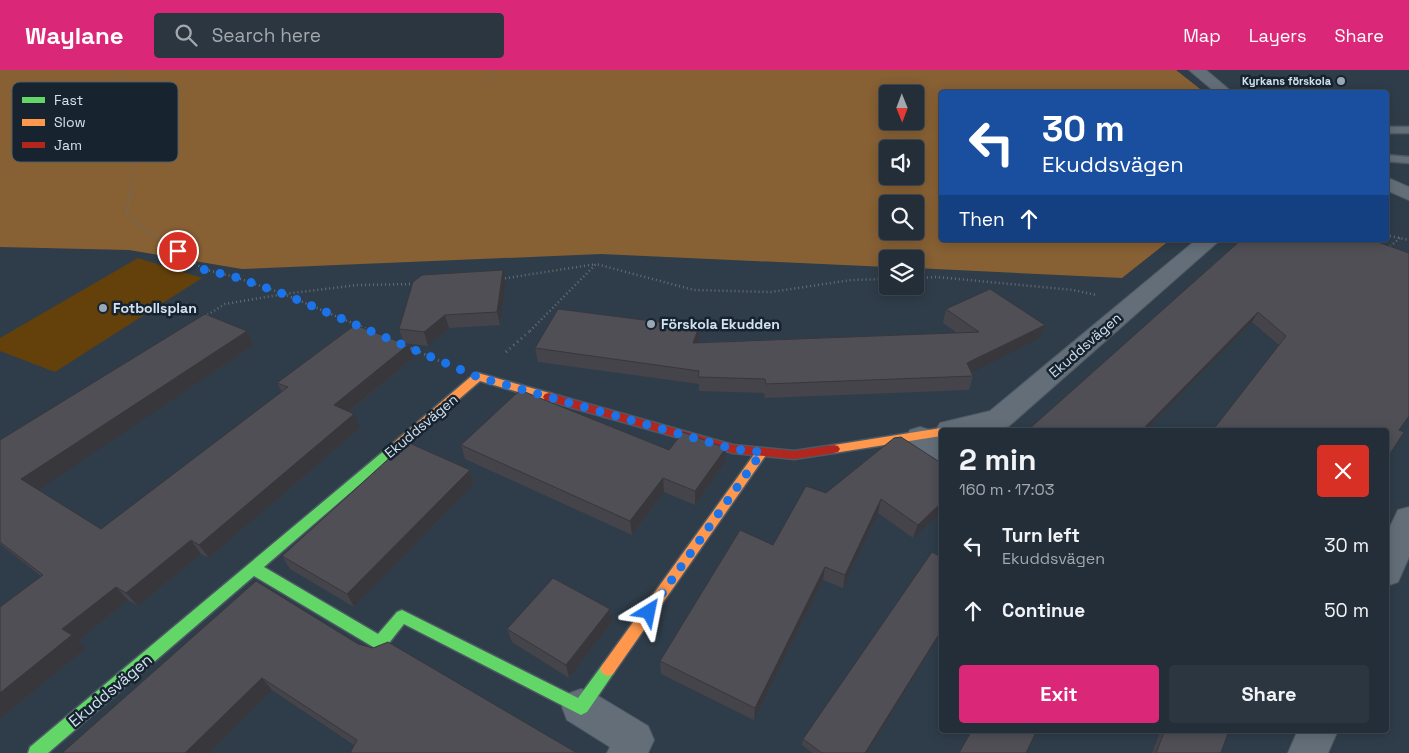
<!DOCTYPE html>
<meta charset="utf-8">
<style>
body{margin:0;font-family:"Space Grotesk",sans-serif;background:#2b3640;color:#f1f3f6;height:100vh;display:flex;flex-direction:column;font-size:19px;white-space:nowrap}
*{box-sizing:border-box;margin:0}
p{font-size:16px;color:#a3a8ae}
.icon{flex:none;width:28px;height:28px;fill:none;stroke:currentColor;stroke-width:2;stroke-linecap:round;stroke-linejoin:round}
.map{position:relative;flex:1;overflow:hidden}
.details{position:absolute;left:939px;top:358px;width:450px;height:305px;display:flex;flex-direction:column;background:#232e38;border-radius:5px;box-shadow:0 2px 12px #0003,0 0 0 1px #404a53}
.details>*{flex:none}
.guide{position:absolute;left:939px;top:20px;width:450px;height:152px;border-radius:5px;box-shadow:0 2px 12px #0003,0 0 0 1px #404a53;background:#1a4fa0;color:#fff;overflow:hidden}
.needle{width:32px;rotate:179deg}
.buttons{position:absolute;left:879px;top:15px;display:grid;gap:10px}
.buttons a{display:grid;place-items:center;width:45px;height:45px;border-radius:5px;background:#232e38;box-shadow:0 2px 12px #0003,0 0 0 1px #404a53;font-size:25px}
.pin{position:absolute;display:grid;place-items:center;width:42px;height:42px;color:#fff;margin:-21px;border:2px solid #fff;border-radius:50%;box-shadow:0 1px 5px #0007}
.me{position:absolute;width:55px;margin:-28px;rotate:35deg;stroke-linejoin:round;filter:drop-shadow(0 0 4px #0008)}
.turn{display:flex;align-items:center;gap:18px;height:105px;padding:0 20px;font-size:22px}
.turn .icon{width:65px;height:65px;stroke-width:2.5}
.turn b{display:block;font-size:35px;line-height:42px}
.then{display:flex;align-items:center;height:48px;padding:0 20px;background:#0003;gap:10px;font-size:19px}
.round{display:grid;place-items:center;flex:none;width:52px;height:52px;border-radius:5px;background:#2b3640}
.overview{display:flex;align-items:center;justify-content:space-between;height:85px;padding:0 20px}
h1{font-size:30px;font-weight:700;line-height:38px}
.button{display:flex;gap:10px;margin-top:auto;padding:10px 20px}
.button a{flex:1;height:58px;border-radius:5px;background:#db2777;color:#fff;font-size:20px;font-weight:700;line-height:58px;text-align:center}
.button a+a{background:#2b3640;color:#f1f3f6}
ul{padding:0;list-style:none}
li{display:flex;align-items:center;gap:15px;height:65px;padding:0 20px}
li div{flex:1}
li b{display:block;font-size:19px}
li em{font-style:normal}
header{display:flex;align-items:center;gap:30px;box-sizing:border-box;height:70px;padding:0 25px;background:#db2777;color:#fff}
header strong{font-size:24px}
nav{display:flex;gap:28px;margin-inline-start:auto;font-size:18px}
.search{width:350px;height:45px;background:#2b3640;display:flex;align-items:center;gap:12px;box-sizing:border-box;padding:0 18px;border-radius:5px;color:#a3a8ae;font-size:19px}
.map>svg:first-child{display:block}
.green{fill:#64400a}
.forest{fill:#876034;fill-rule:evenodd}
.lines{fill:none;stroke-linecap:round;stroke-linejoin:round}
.lane-casing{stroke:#4d5964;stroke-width:3}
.street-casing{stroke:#4d5964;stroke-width:2}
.fast-casing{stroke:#4d5964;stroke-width:3}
.slow-casing{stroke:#4d5964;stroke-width:3}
.jam-casing{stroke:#4d5964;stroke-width:3}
.path-far2{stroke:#656e77;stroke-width:2;stroke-dasharray:0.5 2.5;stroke-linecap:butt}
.path-far1{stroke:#656e77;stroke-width:2.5;stroke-dasharray:1 3;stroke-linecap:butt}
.path{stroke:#656e77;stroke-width:3;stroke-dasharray:1 4;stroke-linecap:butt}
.lane{fill:#636e78;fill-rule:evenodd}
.street{fill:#636e78;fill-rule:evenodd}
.fast{fill:#63d668;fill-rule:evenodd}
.slow{fill:#ff974d;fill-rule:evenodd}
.jam{fill:#b3261e;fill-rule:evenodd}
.wall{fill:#45444a}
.shaded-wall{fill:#38373c}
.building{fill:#504f56;stroke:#38373c}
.route{stroke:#1a73e8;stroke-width:9;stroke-dasharray:0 16.2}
.poi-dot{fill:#99a8b7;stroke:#17232e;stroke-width:2}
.labels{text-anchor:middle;stroke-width:5;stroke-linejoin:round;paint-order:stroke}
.far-poi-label{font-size:11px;font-weight:bold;fill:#d2e2f1;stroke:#17232e;text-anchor:end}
.poi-label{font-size:14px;font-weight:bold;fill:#d2e2f1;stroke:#17232e;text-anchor:start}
.street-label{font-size:14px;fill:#d2e2f1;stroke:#17232e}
.near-street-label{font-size:16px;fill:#d2e2f1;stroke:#17232e}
.key{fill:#17232e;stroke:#4f5c68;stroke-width:1}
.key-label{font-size:14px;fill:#d2e2f1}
</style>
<header>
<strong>Waylane</strong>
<div class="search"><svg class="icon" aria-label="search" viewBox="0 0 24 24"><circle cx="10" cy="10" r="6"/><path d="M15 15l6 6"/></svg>Search here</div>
<nav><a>Map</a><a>Layers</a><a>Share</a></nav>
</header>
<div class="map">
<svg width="1409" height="683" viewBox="0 0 1409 683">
<rect width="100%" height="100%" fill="#2f3d4a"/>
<path class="green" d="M 138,188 L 202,208 L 55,302 L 0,281 L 0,268 Z"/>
<path class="forest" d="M 0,0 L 1176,0 L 1204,22 L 941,22 L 941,170 L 1170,170 L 1122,208 L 915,198 L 915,189 L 888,189 L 887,197 L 601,184 L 242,199 L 129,180 L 0,177 ZM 888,24 L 915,24 L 915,51 L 888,51 ZM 888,79 L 915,79 L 915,106 L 888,106 ZM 888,134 L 915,134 L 915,161 L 888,161 Z"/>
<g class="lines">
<defs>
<path id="lane" d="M 1386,57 L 1409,57 L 1409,63 L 1386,63 Z
M 1386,85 L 1409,87 L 1409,93 L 1386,91 Z"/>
<path id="street" d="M 1189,0 L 1206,0 L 1232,22 L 1215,22 Z
M 1386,107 L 1409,117 L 1409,130 L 1386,120 Z
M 1196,170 L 1220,170 L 1009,356 L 994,360 L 941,360 L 940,367 L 936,360 L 940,353 L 990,341 Z
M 920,357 L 930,360 L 941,368 L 941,394 C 927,390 913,380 906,367 L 910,360 Z
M 1409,437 L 1409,487 L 1398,512 L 1386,516 L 1386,465 L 1398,440 Z
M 581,619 L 595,624 L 648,656 L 654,670 L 648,683 L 607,683 L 610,677 L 567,650 L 562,637 L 567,624 Z
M 1298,660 L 1338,660 L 1328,683 L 1288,683 Z"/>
<path id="fast" d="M 389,379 L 393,380 L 395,383 L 393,386 L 264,497 L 378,564 L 397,542 L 402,540 L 578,628 L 603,594 L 608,592 L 613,594 L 616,599 L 613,604 L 587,642 L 581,645 L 575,642 L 404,554 L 385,578 L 380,580 L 375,578 L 254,506 L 48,683 L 28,683 L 30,677 L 385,380 Z"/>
<path id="slow" d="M 478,303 L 553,324 L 555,327 L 549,331 L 480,311 L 393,386 L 385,386 L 383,383 L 385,380 L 474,304 Z
M 941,358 L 946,360 L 941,360 L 941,366 L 834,383 L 830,382 L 828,379 L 830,376 L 834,375 Z
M 762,378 L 766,379 L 768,382 L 766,385 L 613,604 L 608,606 L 603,604 L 600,599 L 603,594 L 758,379 Z"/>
<path id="jam" d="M 549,323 L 733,375 L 794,381 L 834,375 L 838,376 L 840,379 L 838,382 L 834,383 L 794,389 L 733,383 L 545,330 L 543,327 L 545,324 Z"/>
</defs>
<use href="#lane" class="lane-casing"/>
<use href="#street" class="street-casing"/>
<use href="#fast" class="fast-casing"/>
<use href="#slow" class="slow-casing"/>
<use href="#jam" class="jam-casing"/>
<path class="path-far2" d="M 116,0 L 123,20 L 114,49 L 112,79 L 135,95 L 131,115
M 483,15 L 497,0"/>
<path class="path-far1" d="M 132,114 L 126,145 L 203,199 L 235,207 L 284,224 L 358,215 L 415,214
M 1386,165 L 1409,170
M 1387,179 L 1400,168
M 915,208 L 937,207 L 1073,220 L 1096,225
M 501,209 L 596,194
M 204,247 L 225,234 L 284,224 L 371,261
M 530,261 L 596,194 L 694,220 L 771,222 L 851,210 L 888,209"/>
<path class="path" d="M 368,260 L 373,262
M 406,276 L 444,293
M 506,282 L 531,260"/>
<use href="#lane" class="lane"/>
<use href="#street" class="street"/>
<use href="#fast" class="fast"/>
<use href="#slow" class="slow"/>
<use href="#jam" class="jam"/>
</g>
<path class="wall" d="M 1241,170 L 1399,360 L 1386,390 L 1279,275 L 1252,252 L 1146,360 L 1028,360 Z
M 506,214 L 500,255 L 449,258 L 428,276 L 404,273 L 399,259 Z
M 946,239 L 1045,255 L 1040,268 L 972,302 L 973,306 L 969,320 L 765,328 L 764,323 L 699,321 L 699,314 L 538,292 L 535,278 L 699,257 L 698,272 L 957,263 L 943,253 Z
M 247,261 L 254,275 L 38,420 L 101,459 L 282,322 L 277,313 L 413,288 L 349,342 L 360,358 L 209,488 L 201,484 L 138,536 L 128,530 L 78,571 L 86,578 L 0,649 L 42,507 L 0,474 L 0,370 Z
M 461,375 L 669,380 L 725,392 L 695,435 L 664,422 L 632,465 L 465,389 Z
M 941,393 L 913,468 L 878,443 L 843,518 L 823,510 L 754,650 L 661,604 L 660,591 L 773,475 L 826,423 Z
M 470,400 L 474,414 L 354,537 L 290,499 L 282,486 Z
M 256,511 L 358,574 L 577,683 L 354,675 L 272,620 L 210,683 L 62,683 Z
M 610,539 L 612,552 L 569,608 L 512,572 L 507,559 Z
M 941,563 L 867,683 L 812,683 L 802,675 L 803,669 Z
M 1161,660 L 1229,660 L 1221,683 L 1152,683 Z"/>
<path class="shaded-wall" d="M 503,200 L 506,214 L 500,255 L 497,242 Z
M 1258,242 L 1252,252 L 1146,360 L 1142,360 Z
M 445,245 L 449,258 L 428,276 L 424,262 Z
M 1045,255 L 1040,268 L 963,307 L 967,293 Z
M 699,257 L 699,271 L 693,286 L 693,273 Z
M 247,261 L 254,275 L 34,423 L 21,409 Z
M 408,275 L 413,288 L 340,349 L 334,335 Z
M 354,344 L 360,358 L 209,488 L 199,475 Z
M 726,378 L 725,392 L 695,435 L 695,421 Z
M 470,400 L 474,414 L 354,537 L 347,524 Z
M 663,408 L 664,422 L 632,465 L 630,451 Z
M 881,429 L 878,443 L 843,518 L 845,505 Z
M 941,433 L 941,442 L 913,468 L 918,455 Z
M 191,470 L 201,484 L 138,536 L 126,523 Z
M 825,497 L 823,510 L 754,650 L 755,638 Z
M 116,517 L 128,530 L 78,571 L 86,578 L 0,649 L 0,623 L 62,559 Z
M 610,539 L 612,552 L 569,608 L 566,595 Z
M 941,561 L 941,563 L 867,683 L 865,683 Z
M 262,608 L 272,620 L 210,683 L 185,683 Z"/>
<path class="building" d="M 1241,170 L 1372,170 L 1409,183 L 1409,346 L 1399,360 L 1404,362 L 1386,390 L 1386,360 L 1213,360 L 1286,266 L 1258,242 L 1142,360 L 1028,360 Z
M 503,200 L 497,242 L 445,245 L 424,262 L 399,259 L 413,212 L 422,205 Z
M 990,219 L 1045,255 L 967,293 L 973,306 L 766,314 L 765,309 L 698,307 L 699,301 L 535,278 L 558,239 L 699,257 L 693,273 L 979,262 L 946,239 Z
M 205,244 L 247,261 L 21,409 L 101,459 L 288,317 L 277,313 L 355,255 L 408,275 L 334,335 L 354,344 L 199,475 L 191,470 L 126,523 L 116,517 L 62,559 L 72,565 L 0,623 L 0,537 L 43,505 L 0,472 L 0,370 Z
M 520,320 L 669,380 L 683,362 L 726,378 L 695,421 L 663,408 L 630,451 L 461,375 Z
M 901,367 L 941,393 L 941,433 L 918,455 L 881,429 L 845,505 L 825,497 L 755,638 L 660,591 L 740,460 L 773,475 L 806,416 L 826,423 L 894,368 Z
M 407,372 L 470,400 L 347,524 L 282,486 Z
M 932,482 L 941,487 L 941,561 L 865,683 L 822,683 L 803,669 Z
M 553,508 L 610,539 L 566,595 L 507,559 Z
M 256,511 L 358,574 L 373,578 L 388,572 L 577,683 L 350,683 L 357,670 L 262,608 L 185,683 L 62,683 Z
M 972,660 L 1037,660 L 1026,683 L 959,683 Z
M 1165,660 L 1229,660 L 1221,683 L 1156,683 Z"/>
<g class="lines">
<path class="route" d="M 178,181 L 202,199 L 235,207 L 284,224 L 478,307 L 733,379 L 762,382 L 649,542"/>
</g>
<g class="poi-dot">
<circle cx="1341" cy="11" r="5"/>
<circle cx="103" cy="238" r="5"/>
<circle cx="651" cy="254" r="5"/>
</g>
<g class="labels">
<g class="far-poi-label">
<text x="1331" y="15">Kyrkans förskola</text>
</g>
<g class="poi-label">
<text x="113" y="243">Fotbollsplan</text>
<text x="661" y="259">Förskola Ekudden</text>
</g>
<g class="street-label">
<text transform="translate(1085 275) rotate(-41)" y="5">Ekuddsvägen</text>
<text transform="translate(421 356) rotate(-40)" y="5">Ekuddsvägen</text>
</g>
<g class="near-street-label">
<text transform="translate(110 620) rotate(-40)" y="6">Ekuddsvägen</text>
</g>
</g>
<rect x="12" y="12" width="166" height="80" rx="8" class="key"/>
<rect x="22" y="27" width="23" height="6" fill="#63d668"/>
<rect x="22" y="49" width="23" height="7" fill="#ff974d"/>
<rect x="22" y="72" width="23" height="6" fill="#b3261e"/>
<g class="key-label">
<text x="54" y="35">Fast</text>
<text x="54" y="57">Slow</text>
<text x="54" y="80">Jam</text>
</g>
</svg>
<div class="buttons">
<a><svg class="needle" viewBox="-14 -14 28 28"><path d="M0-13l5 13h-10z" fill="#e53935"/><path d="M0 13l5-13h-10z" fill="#a3a8ae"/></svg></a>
<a><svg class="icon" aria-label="sound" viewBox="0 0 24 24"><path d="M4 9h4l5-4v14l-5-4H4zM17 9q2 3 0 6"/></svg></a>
<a><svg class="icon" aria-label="search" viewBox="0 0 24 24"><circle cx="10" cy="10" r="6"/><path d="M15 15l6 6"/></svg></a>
<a><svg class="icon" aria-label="layers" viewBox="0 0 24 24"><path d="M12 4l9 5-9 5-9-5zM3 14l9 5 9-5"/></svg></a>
</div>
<div class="pin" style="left:178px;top:181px;background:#d93025"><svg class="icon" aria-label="arrive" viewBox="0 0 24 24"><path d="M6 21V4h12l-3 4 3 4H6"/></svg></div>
<svg class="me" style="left:649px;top:542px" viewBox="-20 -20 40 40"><path d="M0-17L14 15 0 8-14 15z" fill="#1a73e8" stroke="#fff" stroke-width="4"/></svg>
<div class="guide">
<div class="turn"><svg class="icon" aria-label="left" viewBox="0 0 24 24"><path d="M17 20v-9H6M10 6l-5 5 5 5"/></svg><div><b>30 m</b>Ekuddsvägen</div></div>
<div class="then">Then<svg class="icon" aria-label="ahead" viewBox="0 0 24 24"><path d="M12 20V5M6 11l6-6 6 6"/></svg></div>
</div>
<section class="details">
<div class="overview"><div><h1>2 min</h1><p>160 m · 17:03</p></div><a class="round" style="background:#d93025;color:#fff"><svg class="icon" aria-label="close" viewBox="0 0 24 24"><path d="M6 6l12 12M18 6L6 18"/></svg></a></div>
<ul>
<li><svg class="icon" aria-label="left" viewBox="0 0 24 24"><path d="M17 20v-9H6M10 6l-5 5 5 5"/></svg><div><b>Turn left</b><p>Ekuddsvägen</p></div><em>30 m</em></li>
<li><svg class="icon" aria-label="ahead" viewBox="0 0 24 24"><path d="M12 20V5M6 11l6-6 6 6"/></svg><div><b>Continue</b></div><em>50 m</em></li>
</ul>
<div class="button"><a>Exit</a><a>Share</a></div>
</section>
</div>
